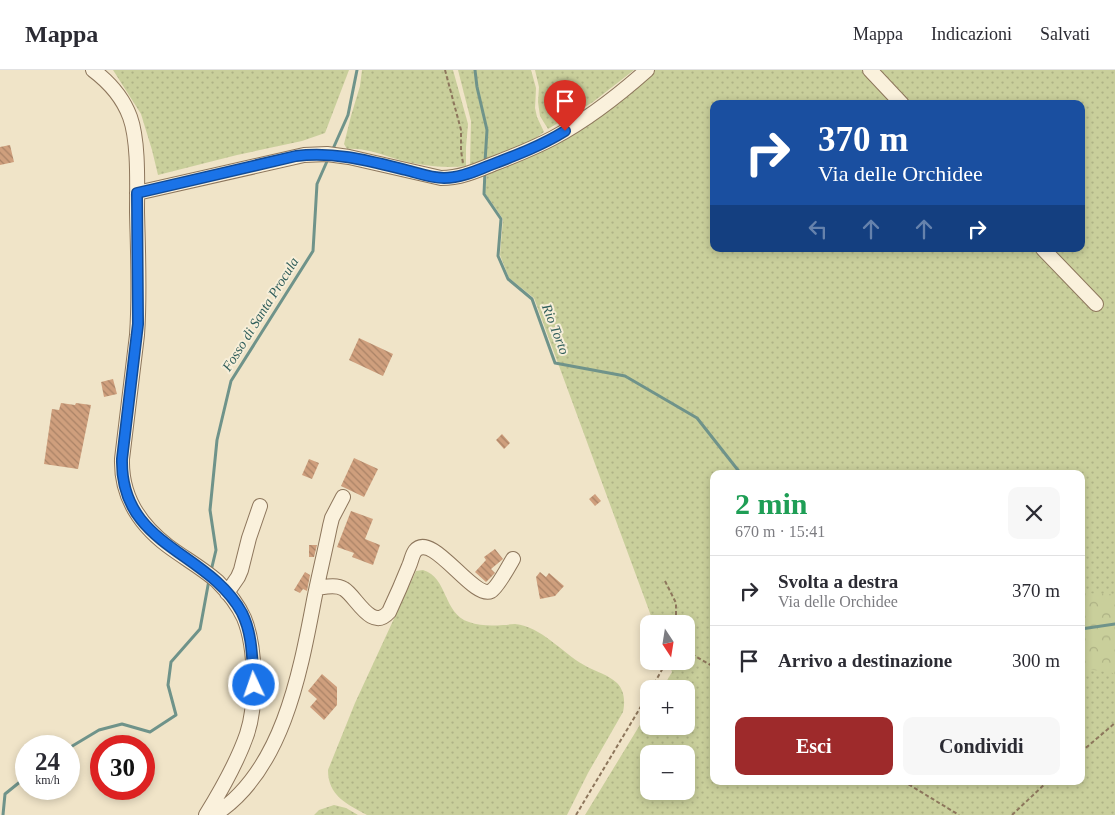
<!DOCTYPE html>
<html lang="it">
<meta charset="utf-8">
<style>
body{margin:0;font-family:Georgia,serif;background:#f7f7f7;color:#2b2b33;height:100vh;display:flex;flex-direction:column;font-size:19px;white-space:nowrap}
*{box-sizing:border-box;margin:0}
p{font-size:16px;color:#7c7c81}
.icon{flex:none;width:28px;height:28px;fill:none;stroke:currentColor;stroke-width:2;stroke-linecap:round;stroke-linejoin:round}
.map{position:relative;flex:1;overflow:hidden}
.sheet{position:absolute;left:710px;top:400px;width:375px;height:315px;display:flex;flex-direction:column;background:#fff;border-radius:10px;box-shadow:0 2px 8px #0003}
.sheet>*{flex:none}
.hud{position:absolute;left:710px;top:30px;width:375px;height:152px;border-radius:10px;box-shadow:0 2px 8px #0003;background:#1a4fa0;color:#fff;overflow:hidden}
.needle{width:32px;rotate:168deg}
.controls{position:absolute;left:640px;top:545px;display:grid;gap:10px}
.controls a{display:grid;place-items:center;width:55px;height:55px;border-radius:10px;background:#fff;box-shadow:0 2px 8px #0003;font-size:25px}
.speed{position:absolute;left:15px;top:665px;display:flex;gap:10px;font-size:25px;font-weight:700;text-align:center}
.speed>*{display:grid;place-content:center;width:65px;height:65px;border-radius:50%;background:#fff;box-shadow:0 2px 8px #0003;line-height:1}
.speed small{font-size:12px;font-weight:400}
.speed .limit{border:8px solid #d22;background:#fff;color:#111}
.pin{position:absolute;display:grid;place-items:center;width:42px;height:42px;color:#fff;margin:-51px -21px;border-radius:50% 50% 50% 0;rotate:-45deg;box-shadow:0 0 5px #0007}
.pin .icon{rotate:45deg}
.me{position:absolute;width:55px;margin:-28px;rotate:357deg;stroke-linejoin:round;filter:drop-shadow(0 0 4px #0008)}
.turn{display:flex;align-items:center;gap:18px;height:105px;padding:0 25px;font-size:22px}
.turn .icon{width:65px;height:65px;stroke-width:2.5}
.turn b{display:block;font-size:35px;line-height:42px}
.lanes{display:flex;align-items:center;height:48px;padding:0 25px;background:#0003;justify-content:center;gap:25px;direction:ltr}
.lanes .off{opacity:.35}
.round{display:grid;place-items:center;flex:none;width:52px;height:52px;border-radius:10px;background:#f7f7f7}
.overview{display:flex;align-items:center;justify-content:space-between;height:85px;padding:0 25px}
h1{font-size:30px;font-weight:600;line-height:38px;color:#1e9e55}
.cta{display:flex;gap:10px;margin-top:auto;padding:10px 25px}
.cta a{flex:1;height:58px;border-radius:10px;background:#9e2a2b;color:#fff;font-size:20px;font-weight:600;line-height:58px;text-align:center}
.cta a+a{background:#f7f7f7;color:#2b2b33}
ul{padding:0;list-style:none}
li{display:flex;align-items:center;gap:15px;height:70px;padding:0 25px;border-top:1px solid #e1e1e2}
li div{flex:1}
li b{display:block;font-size:19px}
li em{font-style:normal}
header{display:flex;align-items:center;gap:30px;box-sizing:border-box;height:70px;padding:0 25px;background:#fff;border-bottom:1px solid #e1e1e2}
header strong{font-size:24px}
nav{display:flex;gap:28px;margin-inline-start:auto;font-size:18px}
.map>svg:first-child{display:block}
.green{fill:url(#green-dots);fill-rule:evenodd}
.forest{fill:url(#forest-crowns)}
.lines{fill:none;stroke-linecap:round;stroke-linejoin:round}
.stream{stroke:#6f938a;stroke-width:3}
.building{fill:url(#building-back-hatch)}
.minor-casing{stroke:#8d765c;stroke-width:16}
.path{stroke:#8d765c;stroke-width:2;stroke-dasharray:4 2.5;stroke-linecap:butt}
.minor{stroke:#faf1dc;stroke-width:14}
.route-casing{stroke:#114b97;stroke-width:12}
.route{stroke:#1a73e8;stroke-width:9}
.labels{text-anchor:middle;stroke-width:4;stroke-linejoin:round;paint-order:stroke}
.water-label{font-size:14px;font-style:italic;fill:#2f5d5a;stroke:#f7eed8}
</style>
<header>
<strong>Mappa</strong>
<nav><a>Mappa</a><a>Indicazioni</a><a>Salvati</a></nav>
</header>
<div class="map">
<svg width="1115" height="745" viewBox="0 0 1115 745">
<defs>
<pattern id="green-dots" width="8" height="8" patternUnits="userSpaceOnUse" patternTransform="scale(1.25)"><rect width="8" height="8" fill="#c9cf9b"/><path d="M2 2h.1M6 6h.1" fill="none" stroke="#aeb285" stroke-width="1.8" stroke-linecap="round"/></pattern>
<pattern id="forest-crowns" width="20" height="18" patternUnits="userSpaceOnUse" patternTransform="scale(1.25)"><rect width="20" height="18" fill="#c9cf9b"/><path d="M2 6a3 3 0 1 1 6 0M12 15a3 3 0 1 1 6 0" fill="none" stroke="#aeb285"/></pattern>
<pattern id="building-back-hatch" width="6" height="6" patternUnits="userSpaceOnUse" patternTransform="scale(1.25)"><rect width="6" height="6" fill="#cf9f7d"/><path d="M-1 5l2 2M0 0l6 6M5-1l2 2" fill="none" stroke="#a98266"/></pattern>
</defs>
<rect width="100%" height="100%" fill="#f0e4c8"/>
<path class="green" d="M 113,0 L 349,0 L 325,63 L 302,71 L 237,85 L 158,105 L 152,80 L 141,44 Z
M 362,0 L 453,0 L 468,54 L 466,77 L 466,96 C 441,99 417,95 393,88 C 377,83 363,78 347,79 L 344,74 L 351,46 L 360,16 Z
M 458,0 L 531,0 L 536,18 L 535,38 L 537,47 L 544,62 L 525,76 L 493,89 L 470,95 L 471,51 Z
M 535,0 L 634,0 L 593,32 L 548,59 L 540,46 L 538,32 L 539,17 Z
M 654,0 L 1115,0 L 1115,745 L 585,745 L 649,640 L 649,656 L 686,656 L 686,619 L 662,619 L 672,602 L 668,591 L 686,591 L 686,554 L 654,554 L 534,228 L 509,208 L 500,185 L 503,149 L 485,123 L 487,100 L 647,8 ZM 714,34 L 1081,34 L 1081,179 L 714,179 ZM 714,404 L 1081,404 L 1081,711 L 714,711 ZM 649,684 L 686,684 L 686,721 L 649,721 Z
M 423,500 C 448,507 443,544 469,552 C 480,556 492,556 503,555 C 507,555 511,554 515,554 C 542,557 561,582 584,595 C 594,601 609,605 617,613 C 625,621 625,633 623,642 L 588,703 L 567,745 L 367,745 C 347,734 328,726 328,700 L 355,633 L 416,501 Z
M 334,735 L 346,738 L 358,745 L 314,745 L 319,740 Z"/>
<path class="forest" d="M 1081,522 L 1097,524 L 1115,524 L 1115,605 L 1113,603 L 1081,598 Z"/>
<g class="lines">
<path class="stream" d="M 475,0 L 477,17 L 487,60 L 485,92
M 332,81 L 348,45 L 357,0
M 485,101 L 484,124 L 501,149 L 498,186 L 508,209 L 532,229 L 555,293 L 625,306 L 697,348 L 741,404
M 211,501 L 216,480 L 210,440 L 217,370 L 231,311 L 313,181 L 317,114 L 328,89
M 1081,559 L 1115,554
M 69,678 L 99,660 L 122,654 L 150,662 L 176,645 L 168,615 L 171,592 L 200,559 L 209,510
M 3,745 L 5,724 L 26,707"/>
</g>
<path class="building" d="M 10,75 L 14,92 L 0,95 L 0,77 Z
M 359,268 L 393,284 L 383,306 L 349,290 Z
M 113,309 L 117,324 L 104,327 L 101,312 Z
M 61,333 L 75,335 L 76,333 L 91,335 L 78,399 L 44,394 L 52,339 L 59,340 Z
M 502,364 L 510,373 L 504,379 L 496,370 Z
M 354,388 L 378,399 L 364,427 L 341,416 Z
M 309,389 L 319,393 L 312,409 L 302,405 Z
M 595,424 L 601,431 L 595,436 L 589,429 Z
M 351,441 L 373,449 L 365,469 L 380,475 L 373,495 L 352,487 L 354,483 L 337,477 Z
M 309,475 L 317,475 L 314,487 L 309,487 Z
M 495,479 L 503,489 L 491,499 L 495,503 L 486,512 L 475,502 L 486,490 L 484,487 Z
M 305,502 L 310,505 L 307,521 L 303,519 L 300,523 L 294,520 Z
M 540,502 L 546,507 L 549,503 L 564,516 L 555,526 L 540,529 L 536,507 Z
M 322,604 L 337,617 L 337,635 L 324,650 L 310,637 L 317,629 L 308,621 Z"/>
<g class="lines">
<defs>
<path id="minor" d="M 93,0 C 109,12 123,28 130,47 C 139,72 137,116 137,142 C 138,183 140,224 137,265 L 122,389 C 121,425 139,454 168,476 C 184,488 202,498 217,511 C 227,521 238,535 244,548 C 256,577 257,634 247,664 C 237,693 222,719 206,745
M 870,0 L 902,34
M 137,123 L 304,85 L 327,84 L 349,87 L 441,108 C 460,108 476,101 493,94 C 514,86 534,78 553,68 C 585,51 620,24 647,0
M 1043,179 L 1096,234
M 317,518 C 325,517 336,514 344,519 C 356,526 371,562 389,542 C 396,527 403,511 409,496 C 411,492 412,485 415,481 C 432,460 473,530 491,521 C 497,518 509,496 513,489
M 227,523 L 238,507 L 241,500 L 249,468 L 260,436
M 214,745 C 282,702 300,604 314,530 C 319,505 325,481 330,456 L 332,448 L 343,427"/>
</defs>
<use href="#minor" class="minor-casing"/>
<path class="path" d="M 445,0 L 461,60 L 461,81 L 463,93
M 665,511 L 676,533 L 676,554
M 686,581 L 714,597
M 651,619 L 667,591
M 1081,682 L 1115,653
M 903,711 L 959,745
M 576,745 L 649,623
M 1012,745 L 1048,711"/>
<use href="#minor" class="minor"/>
</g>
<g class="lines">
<defs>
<path id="route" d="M 254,615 C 252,591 253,565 242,543 C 208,480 120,477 122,389 L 138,254 L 137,123 L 296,86 C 334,81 370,91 406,100 C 418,103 431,108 444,108 C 459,108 474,102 488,96 C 514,86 541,76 565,61"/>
</defs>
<use href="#route" class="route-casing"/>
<use href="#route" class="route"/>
</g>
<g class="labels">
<g class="water-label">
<text transform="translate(260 244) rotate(-58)" y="5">Fosso di Santa Procula</text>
<text transform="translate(556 259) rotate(69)" y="5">Rio Torto</text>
</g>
</g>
</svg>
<div class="controls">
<a><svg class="needle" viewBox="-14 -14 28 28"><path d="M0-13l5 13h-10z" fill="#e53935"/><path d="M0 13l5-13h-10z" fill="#7c7c81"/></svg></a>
<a>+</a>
<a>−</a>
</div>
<div class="speed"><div>24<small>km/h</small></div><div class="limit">30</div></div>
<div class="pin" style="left:565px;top:61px;background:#d93025"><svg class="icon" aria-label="arrive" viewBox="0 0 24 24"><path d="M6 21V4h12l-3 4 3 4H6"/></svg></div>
<svg class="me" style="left:254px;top:615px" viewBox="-20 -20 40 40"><circle r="17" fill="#1a73e8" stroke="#fff" stroke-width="3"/><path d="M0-11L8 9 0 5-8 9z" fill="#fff"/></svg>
<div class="hud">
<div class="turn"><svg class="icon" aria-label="right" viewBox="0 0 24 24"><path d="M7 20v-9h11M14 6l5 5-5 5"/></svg><div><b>370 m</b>Via delle Orchidee</div></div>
<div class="lanes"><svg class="icon off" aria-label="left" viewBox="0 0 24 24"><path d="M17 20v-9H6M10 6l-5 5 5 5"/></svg><svg class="icon off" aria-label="ahead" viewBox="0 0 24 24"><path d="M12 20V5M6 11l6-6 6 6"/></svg><svg class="icon off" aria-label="ahead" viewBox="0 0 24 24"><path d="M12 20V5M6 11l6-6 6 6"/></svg><svg class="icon" aria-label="right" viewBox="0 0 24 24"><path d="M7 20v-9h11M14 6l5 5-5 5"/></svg></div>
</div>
<section class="sheet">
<div class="overview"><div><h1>2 min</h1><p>670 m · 15:41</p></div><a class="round"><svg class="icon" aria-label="close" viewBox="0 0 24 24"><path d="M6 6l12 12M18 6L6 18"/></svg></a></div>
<ul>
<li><svg class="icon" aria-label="right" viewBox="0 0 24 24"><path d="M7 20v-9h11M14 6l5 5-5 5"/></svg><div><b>Svolta a destra</b><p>Via delle Orchidee</p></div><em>370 m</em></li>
<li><svg class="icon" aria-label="arrive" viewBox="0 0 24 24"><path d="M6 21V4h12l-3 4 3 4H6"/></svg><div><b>Arrivo a destinazione</b></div><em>300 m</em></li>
</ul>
<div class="cta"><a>Esci</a><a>Condividi</a></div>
</section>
</div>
